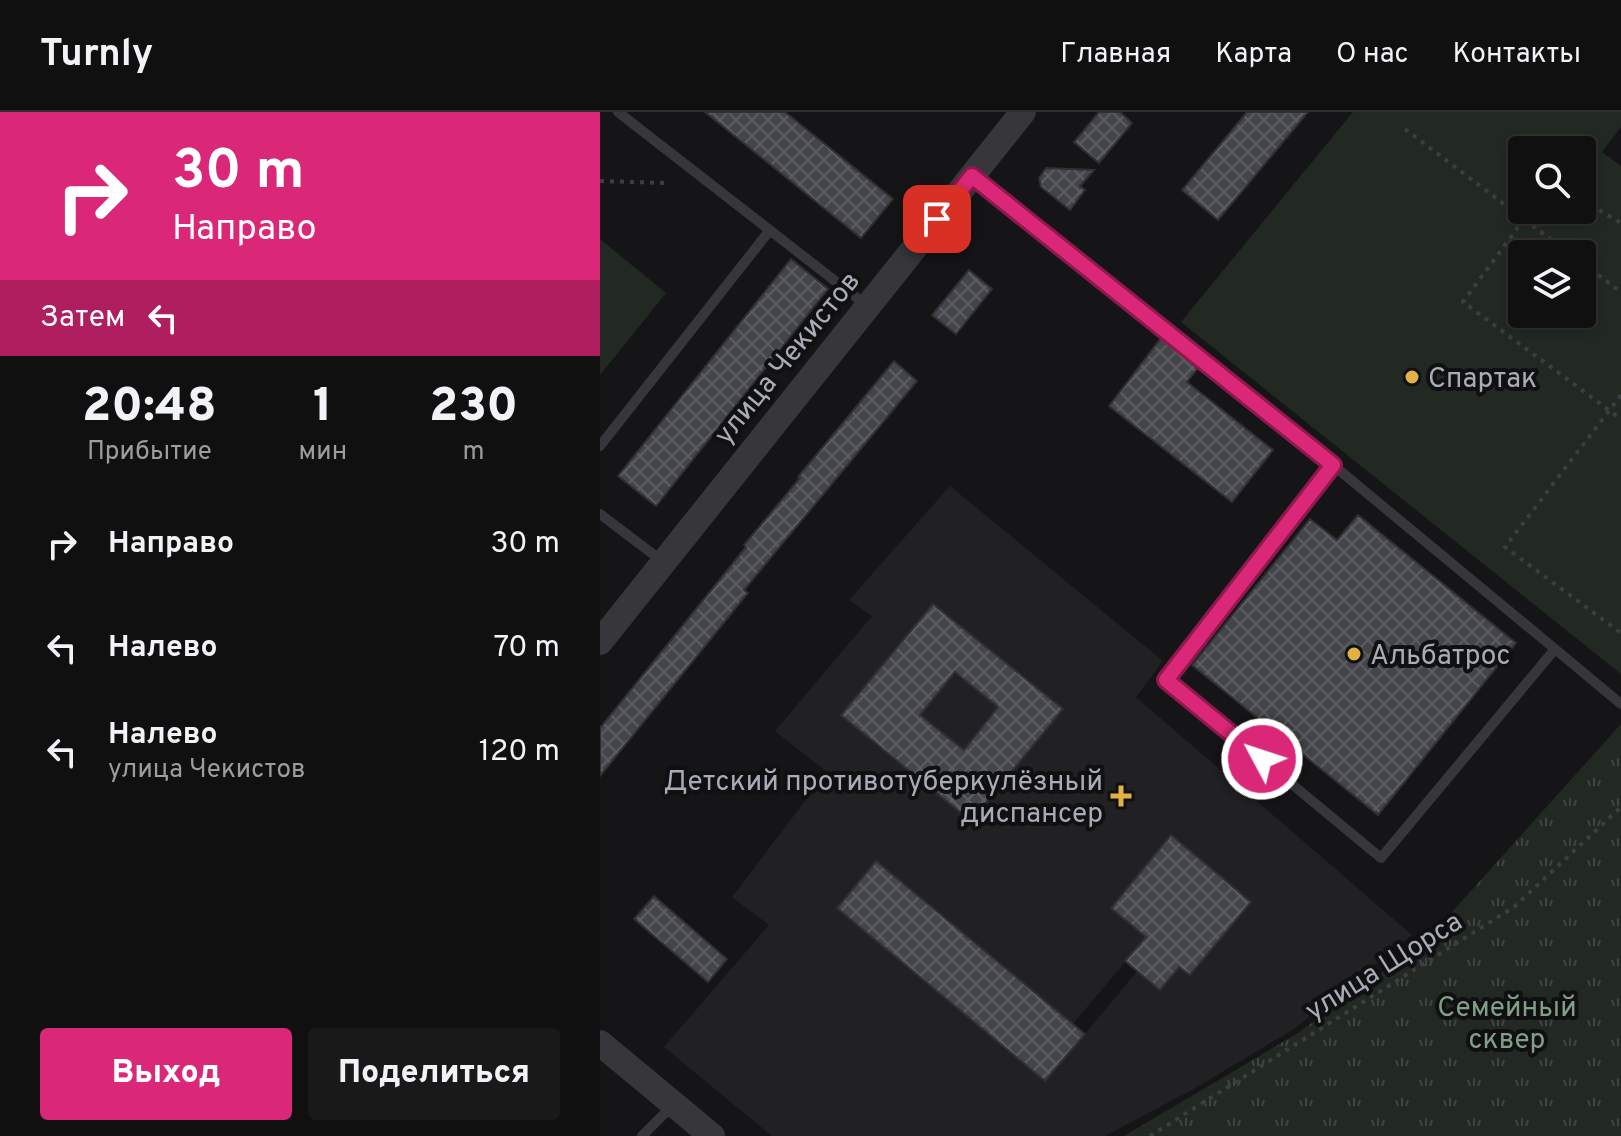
<!DOCTYPE html>
<html lang="ru">
<meta charset="utf-8">
<style>
body{margin:0;font-family:Overpass,sans-serif;background:#19191a;color:#f1f3f6;height:100vh;display:flex;flex-direction:column;font-size:30px;white-space:nowrap}
*{box-sizing:border-box;margin:0}
p{font-size:26px;color:#9c9d9f}
.icon{flex:none;width:44px;height:44px;fill:none;stroke:currentColor;stroke-width:2;stroke-linecap:round;stroke-linejoin:round}
.map{position:relative;flex:1;overflow:hidden}
.panel{display:flex;flex-direction:column;background:#101011;width:600px}
.panel>*{flex:none}
.guide{background:#db2777;color:#fff;overflow:hidden}
.controls{position:absolute;left:908px;top:24px;display:grid;gap:16px}
.controls a{display:grid;place-items:center;width:88px;height:88px;border-radius:8px;background:#101011;box-shadow:0 4px 12px #0003,0 0 0 2px #303031;font-size:40px}
.pin{position:absolute;display:grid;place-items:center;width:68px;height:68px;color:#fff;margin:-34px;border-radius:16px;box-shadow:0 4px 12px #0006}
.me{position:absolute;width:88px;margin:-44px;rotate:310deg;stroke-linejoin:round;filter:drop-shadow(0 0 6px #0008)}
.turn{display:flex;align-items:center;gap:28px;height:168px;padding:0 40px;font-size:36px}
.turn .icon{width:104px;height:104px;stroke-width:2.5}
.turn b{display:block;font-size:56px;line-height:68px}
.then{display:flex;align-items:center;height:76px;padding:0 40px;background:#0003;gap:16px;font-size:30px}
.eta{display:flex;justify-content:space-evenly;align-items:center;height:136px;text-align:center}
.eta b{font-size:48px;font-weight:800;line-height:56px}
.button{display:flex;gap:16px;margin-top:auto;padding:16px 40px}
.button a{flex:1;height:92px;border-radius:8px;background:#db2777;color:#fff;font-size:32px;font-weight:800;line-height:92px;text-align:center}
.button a+a{background:#19191a;color:#f1f3f6}
ul{padding:0;list-style:none}
li{display:flex;align-items:center;gap:24px;height:104px;padding:0 40px}
li div{flex:1}
li b{display:block;font-size:30px}
li em{font-style:normal}
header{display:flex;align-items:center;gap:48px;box-sizing:border-box;height:112px;padding:0 40px;background:#101011;border-bottom:2px solid #303031}
header strong{font-size:38px}
nav{display:flex;gap:44px;margin-inline-start:auto;font-size:28px}
main{display:flex;flex:1;min-height:0}
.map>svg:first-child{display:block}
.built{fill:#212124;fill-rule:evenodd}
.grass{fill:url(#grass-tufts)}
.garden{fill:#222923;fill-rule:evenodd}
.building{fill:url(#building-cross-hatch);stroke:#302f33;stroke-width:2;fill-rule:evenodd}
.lines{fill:none;stroke-linecap:round;stroke-linejoin:round}
.path{stroke:#3d3e42;stroke-width:4;stroke-dasharray:4 6;stroke-linecap:butt}
.service{stroke:#37373b;stroke-width:10}
.tertiary{stroke:#37373b;stroke-width:26}
.route-casing{stroke:#8e194d;stroke-width:20}
.route{stroke:#db2777;stroke-width:14}
.poi-dot{fill:#e1b143;stroke:#101012;stroke-width:3}
.labels{text-anchor:middle;stroke-width:8;stroke-linejoin:round;paint-order:stroke}
.street-label{font-size:28px;fill:#a8acb6;stroke:#101012}
.poi-label{font-size:28px;fill:#a8acb6;stroke:#101012;text-anchor:start}
.park-label{font-size:28px;fill:#819f84;stroke:#101012}
</style>
<header>
<strong>Turnly</strong>
<nav><a>Главная</a><a>Карта</a><a>О нас</a><a>Контакты</a></nav>
</header>
<main>
<section class="panel">
<div class="guide">
<div class="turn"><svg class="icon" aria-label="right" viewBox="0 0 24 24"><path d="M7 20v-9h11M14 6l5 5-5 5"/></svg><div><b>30 m</b>Направо</div></div>
<div class="then">Затем<svg class="icon" aria-label="left" viewBox="0 0 24 24"><path d="M17 20v-9H6M10 6l-5 5 5 5"/></svg></div>
</div>
<div class="eta">
<div><b>20:48</b><p>Прибытие</p></div>
<div><b>1</b><p>мин</p></div>
<div><b>230</b><p>m</p></div>
</div>
<ul>
<li><svg class="icon" aria-label="right" viewBox="0 0 24 24"><path d="M7 20v-9h11M14 6l5 5-5 5"/></svg><div><b>Направо</b></div><em>30 m</em></li>
<li><svg class="icon" aria-label="left" viewBox="0 0 24 24"><path d="M17 20v-9H6M10 6l-5 5 5 5"/></svg><div><b>Налево</b></div><em>70 m</em></li>
<li><svg class="icon" aria-label="left" viewBox="0 0 24 24"><path d="M17 20v-9H6M10 6l-5 5 5 5"/></svg><div><b>Налево</b><p>улица Чекистов</p></div><em>120 m</em></li>
</ul>
<div class="button"><a>Выход</a><a>Поделиться</a></div>
</section>
<div class="map">
<svg width="1021" height="1024" viewBox="0 0 1021 1024">
<defs>
<pattern id="grass-tufts" width="24" height="20" patternUnits="userSpaceOnUse" patternTransform="scale(2)"><rect width="24" height="20" fill="#222923"/><path d="M3 7l-1-3M5 7V3M7 7l1-3M15 17l-1-3M17 17v-4M19 17l1-3" fill="none" stroke="#3f4541"/></pattern>
<pattern id="building-cross-hatch" width="8" height="8" patternUnits="userSpaceOnUse" patternTransform="scale(2)"><rect width="8" height="8" fill="#44454a"/><path d="M0 0l8 8M0 8l8-8" fill="none" stroke="#5c5d62"/></pattern>
</defs>
<rect width="100%" height="100%" fill="#151517"/>
<path class="built" d="M 350,374 L 563,549 L 536,585 L 812,823 L 694,917 L 592,978 L 505,1024 L 172,1024 L 64,935 L 169,813 L 132,785 L 227,660 L 175,619 L 272,504 L 249,488 ZM 333,492 L 462,597 L 371,709 L 241,603 L 299,531 L 346,570 L 316,608 L 364,638 L 398,595 L 309,523 ZM 571,724 L 651,790 L 590,863 L 558,834 L 446,969 L 237,796 L 276,749 L 473,912 L 546,825 L 511,796 Z"/>
<path class="grass" d="M 1021,612 L 1021,1024 L 524,1024 L 698,921 L 826,829 Z"/>
<path class="garden" d="M 753,0 L 1021,0 L 1021,15 L 1002,40 L 1021,54 L 1021,562 L 581,210 ZM 922,38 L 982,38 L 982,98 L 922,98 ZM 982,142 L 982,202 L 922,202 L 922,142 Z
M 0,127 L 66,181 L 0,263 Z"/>
<path class="building" d="M 105,0 L 185,0 L 293,87 L 261,126 Z
M 499,0 L 520,0 L 532,11 L 499,51 L 474,30 Z
M 647,0 L 708,0 L 618,108 L 582,78 Z
M 446,56 L 494,58 L 480,74 L 485,78 L 470,98 L 441,75 L 439,66 Z
M 191,147 L 228,177 L 56,394 L 18,364 Z
M 369,158 L 392,177 L 356,222 L 332,203 Z
M 561,226 L 598,256 L 587,270 L 673,338 L 632,390 L 509,294 Z
M 294,249 L 317,269 L 144,478 L 148,481 L 0,664 L 0,616 L 146,435 L 144,433 L 200,366 L 198,365 Z
M 758,403 L 916,531 L 778,703 L 592,553 L 710,407 L 737,428 Z
M 333,492 L 463,597 L 371,709 L 241,603 ZM 355,560 L 398,595 L 364,638 L 320,603 Z
M 571,723 L 651,790 L 590,863 L 579,855 L 560,878 L 525,849 L 546,825 L 511,796 Z
M 276,749 L 485,922 L 445,969 L 237,796 Z
M 54,784 L 127,847 L 108,870 L 34,807 Z"/>
<g class="lines">
<path class="path" d="M 805,17 L 970,142
M 0,69 L 66,71
M 982,88 L 1021,111
M 924,107 L 863,190 L 1021,307
M 982,151 L 1021,180
M 1021,283 L 905,435 L 1021,521
M 550,1024 L 914,795 L 1021,695"/>
<path class="service" d="M 18,0 L 266,193
M 373,65 L 733,353 L 955,537 L 781,746 L 566,568 L 733,353
M 0,334 L 170,118
M 0,402 L 62,449
M 955,537 L 1021,592
M 42,1024 L 72,994"/>
<path class="tertiary" d="M 0,530 L 423,0
M 0,931 L 112,1024"/>
</g>
<g class="lines">
<defs>
<path id="route" d="M 337,107 L 372,64 L 733,353 L 566,568 L 662,647"/>
</defs>
<use href="#route" class="route-casing"/>
<use href="#route" class="route"/>
</g>
<g class="poi-dot">
<circle cx="812" cy="265" r="8"/>
<circle cx="754" cy="542" r="8"/>
<path d="M517 672h8v8h8v8h-8v8h-8v-8h-8v-8h8z"/>
</g>
<g class="labels">
<g class="street-label">
<text transform="translate(186 245) rotate(-51)" y="10">улица Чекистов</text>
<text transform="translate(783 853) rotate(-32)" y="10">улица Щорса</text>
</g>
<g class="poi-label">
<text x="828" y="275">Спартак</text>
<text x="770" y="552">Альбатрос</text>
<text x="503" y="678" text-anchor="end">Детский противотуберкулёзный<tspan x="503" dy="32">диспансер</tspan></text>
</g>
<g class="park-label">
<text x="907" y="904">Семейный<tspan x="907" dy="32">сквер</tspan></text>
</g>
</g>
</svg>
<div class="controls">
<a><svg class="icon" aria-label="search" viewBox="0 0 24 24"><circle cx="10" cy="10" r="6"/><path d="M15 15l6 6"/></svg></a>
<a><svg class="icon" aria-label="layers" viewBox="0 0 24 24"><path d="M12 4l9 5-9 5-9-5zM3 14l9 5 9-5"/></svg></a>
</div>
<div class="pin" style="left:337px;top:107px;background:#d93025"><svg class="icon" aria-label="arrive" viewBox="0 0 24 24"><path d="M6 21V4h12l-3 4 3 4H6"/></svg></div>
<svg class="me" style="left:662px;top:647px" viewBox="-20 -20 40 40"><circle r="17" fill="#db2777" stroke="#fff" stroke-width="3"/><path d="M0-11L8 9 0 5-8 9z" fill="#fff"/></svg>
</div>
</main>
